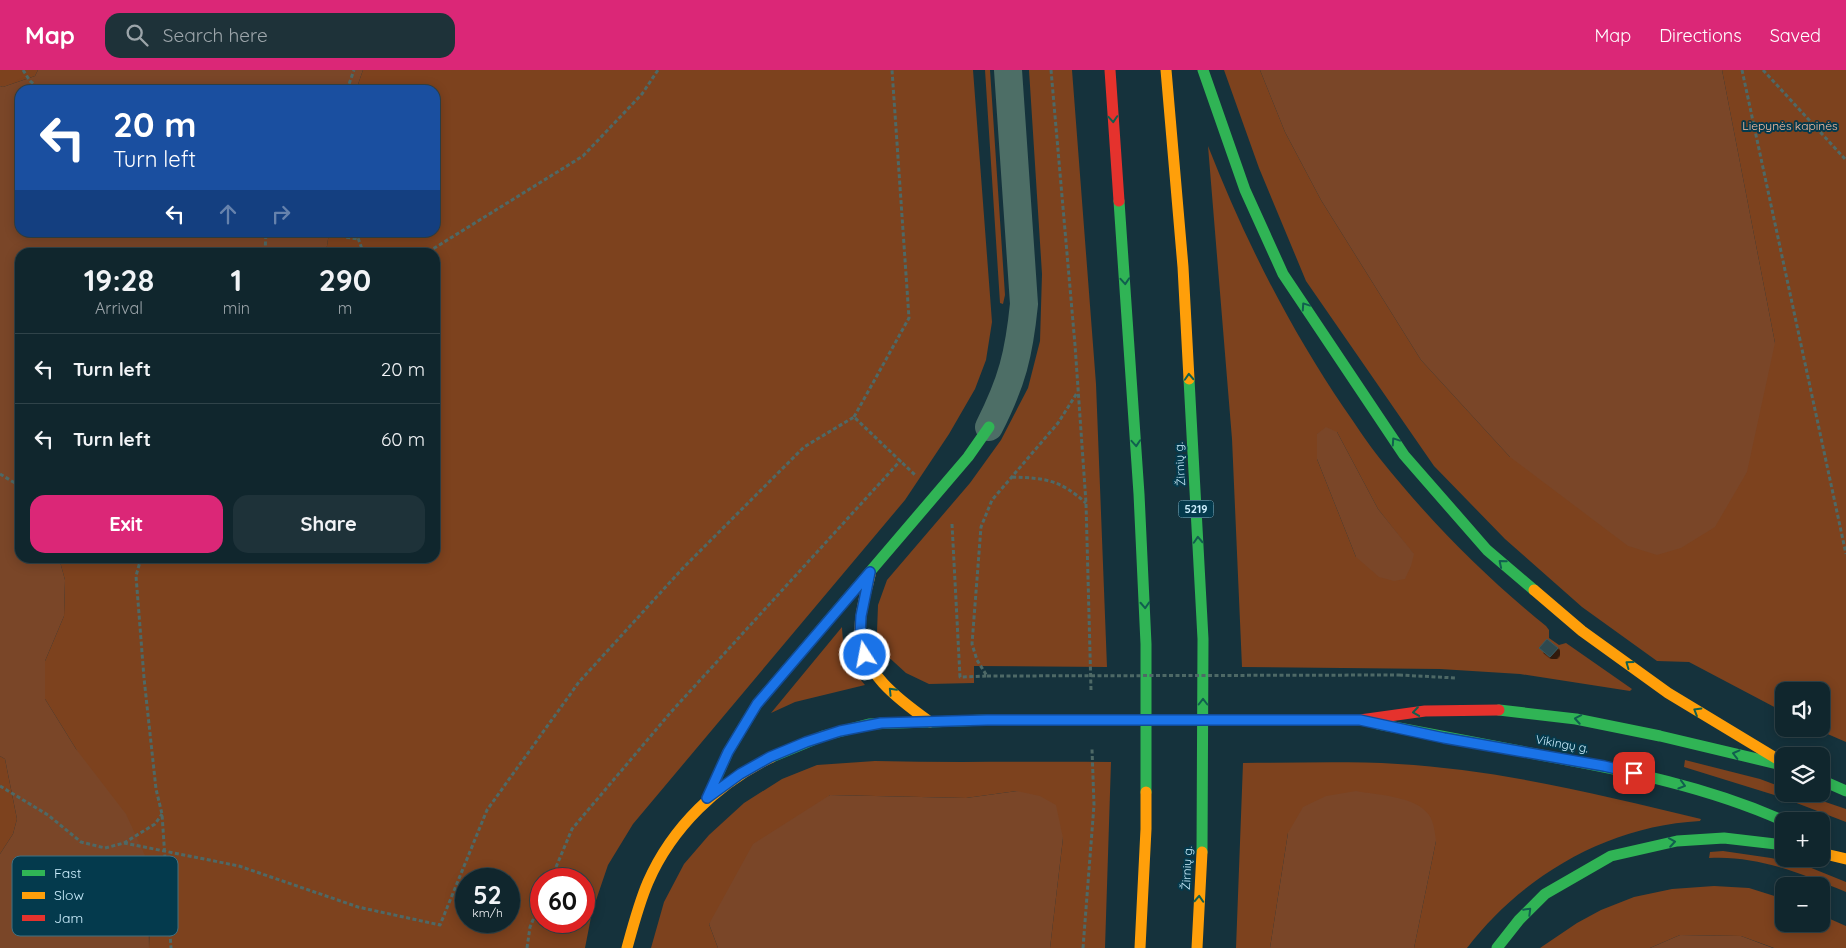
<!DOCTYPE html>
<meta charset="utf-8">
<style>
body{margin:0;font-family:Quicksand,sans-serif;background:#1e3239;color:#f1f3f6;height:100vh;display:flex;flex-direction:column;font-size:19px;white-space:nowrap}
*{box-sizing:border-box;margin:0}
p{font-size:16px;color:#9ca5aa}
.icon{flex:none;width:28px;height:28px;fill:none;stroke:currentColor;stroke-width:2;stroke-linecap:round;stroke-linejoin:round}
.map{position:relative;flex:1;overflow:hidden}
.panel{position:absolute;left:15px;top:178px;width:425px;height:315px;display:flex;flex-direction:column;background:#10262d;border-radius:15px;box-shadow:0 2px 12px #0003,0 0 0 1px #304349}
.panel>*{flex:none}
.hud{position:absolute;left:15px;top:15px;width:425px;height:152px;border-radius:15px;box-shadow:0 2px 12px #0003,0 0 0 1px #304349;background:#1a4fa0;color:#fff;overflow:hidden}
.controls{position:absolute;left:1775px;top:612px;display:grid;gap:10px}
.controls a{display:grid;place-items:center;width:55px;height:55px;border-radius:10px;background:#10262d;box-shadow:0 2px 12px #0003,0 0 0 1px #304349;font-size:25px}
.speed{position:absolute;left:455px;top:798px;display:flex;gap:10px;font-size:25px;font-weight:700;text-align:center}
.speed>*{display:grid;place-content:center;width:65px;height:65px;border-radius:50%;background:#10262d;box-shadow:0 2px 12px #0003,0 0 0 1px #304349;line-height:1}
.speed small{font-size:12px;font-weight:400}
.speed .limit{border:8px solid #d22;background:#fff;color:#111}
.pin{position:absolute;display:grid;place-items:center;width:42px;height:42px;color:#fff;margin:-21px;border-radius:10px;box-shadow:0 2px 8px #0006}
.me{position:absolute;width:55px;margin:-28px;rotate:349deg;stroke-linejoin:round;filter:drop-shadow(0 0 4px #0008)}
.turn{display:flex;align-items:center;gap:18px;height:105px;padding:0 15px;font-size:22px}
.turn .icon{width:65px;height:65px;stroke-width:2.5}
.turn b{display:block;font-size:35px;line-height:42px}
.lanes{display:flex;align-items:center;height:48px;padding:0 15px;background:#0003;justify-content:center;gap:25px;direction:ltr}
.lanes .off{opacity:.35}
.eta{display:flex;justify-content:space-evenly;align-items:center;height:85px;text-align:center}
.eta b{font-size:30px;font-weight:700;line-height:35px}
.cta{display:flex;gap:10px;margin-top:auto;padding:10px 15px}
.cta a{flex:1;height:58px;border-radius:15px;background:#db2777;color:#fff;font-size:20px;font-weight:700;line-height:58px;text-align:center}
.cta a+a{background:#1e3239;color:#f1f3f6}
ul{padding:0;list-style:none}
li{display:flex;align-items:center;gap:15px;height:70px;padding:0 15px;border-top:1px solid #304349}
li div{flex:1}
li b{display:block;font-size:19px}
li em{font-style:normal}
header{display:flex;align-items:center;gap:30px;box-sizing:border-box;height:70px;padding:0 25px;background:#db2777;color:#fff}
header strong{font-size:24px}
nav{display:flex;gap:28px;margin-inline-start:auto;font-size:18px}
.search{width:350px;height:45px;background:#1e3239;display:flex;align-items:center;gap:12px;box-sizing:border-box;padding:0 18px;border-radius:15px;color:#9ca5aa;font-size:19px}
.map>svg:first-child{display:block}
.green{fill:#7d421e;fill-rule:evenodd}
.forest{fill:#7a4628}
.building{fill:#2f494f;stroke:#355a61;filter:url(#shadow)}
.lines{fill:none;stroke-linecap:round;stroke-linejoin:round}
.path{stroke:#4e6966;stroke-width:3;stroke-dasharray:4 2.5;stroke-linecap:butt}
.street{stroke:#4d6e66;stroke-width:28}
.fast{stroke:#30b455;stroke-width:11}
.slow{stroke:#ff9f0a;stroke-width:11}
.jam{stroke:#e5322d;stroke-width:11}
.path-bridge{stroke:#4e6966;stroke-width:3;stroke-dasharray:4 2.5;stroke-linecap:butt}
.fast-bridge{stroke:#30b455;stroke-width:11}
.oneway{stroke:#115f4f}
.route-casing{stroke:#114b97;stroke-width:12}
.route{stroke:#1a73e8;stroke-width:9}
.labels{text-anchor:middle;stroke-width:4;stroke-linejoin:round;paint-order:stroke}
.shield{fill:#043a4d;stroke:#90b8c8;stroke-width:1}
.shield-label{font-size:11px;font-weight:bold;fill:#cceefd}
.park-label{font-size:12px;fill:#f9bea1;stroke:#043a4d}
.street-label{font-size:12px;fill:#cceefd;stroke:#043a4d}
.key{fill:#043a4d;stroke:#407082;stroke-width:1}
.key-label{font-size:14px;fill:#cceefd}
</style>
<header>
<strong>Map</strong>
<div class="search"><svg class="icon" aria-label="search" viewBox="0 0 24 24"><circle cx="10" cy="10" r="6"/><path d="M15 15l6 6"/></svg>Search here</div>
<nav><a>Map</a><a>Directions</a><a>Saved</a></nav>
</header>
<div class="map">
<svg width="1846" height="878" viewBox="0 0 1846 878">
<defs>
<filter id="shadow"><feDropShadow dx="4.5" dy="4.5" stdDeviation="0" flood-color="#0009"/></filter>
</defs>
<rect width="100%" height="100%" fill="#15323c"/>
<path class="green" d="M 0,0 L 38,0 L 35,6 L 3,17 L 0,16 Z
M 363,0 L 973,0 L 992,252 L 986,290 L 975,319 L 949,364 L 905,430 L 633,754 L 608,795 L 592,842 L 585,878 L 149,878 L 150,841 L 76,679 L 45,629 L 45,591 L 64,546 L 65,510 L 59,488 L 435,488 L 435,182 L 326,182 L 329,163 L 435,162 L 435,20 L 356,20 ZM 466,809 L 509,809 L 509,851 L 466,851 ZM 541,809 L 584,809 L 584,851 L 541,851 Z
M 985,0 L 990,0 L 1005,225 L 1003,234 L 1000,233 Z
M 1029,0 L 1072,0 L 1096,314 L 1107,597 L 974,596 L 974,613 L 929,614 L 906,603 L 883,582 L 877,562 L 878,535 L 887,510 L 970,413 L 1001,370 L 1028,318 L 1040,271 L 1042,204 Z
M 1224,0 L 1260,0 L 1285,62 L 1321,130 L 1421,290 L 1510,387 L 1775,273 L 1722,0 L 1846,0 L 1846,672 L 1816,659 L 1821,659 L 1821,621 L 1784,621 L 1784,642 L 1689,592 L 1657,591 L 1582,537 L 1505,469 L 1434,396 L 1306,211 L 1259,98 Z
M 1208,76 C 1244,168 1289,257 1344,338 C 1356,355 1368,374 1381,390 C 1430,451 1485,507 1546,556 L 1549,560 L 1549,568 L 1559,575 L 1566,573 L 1632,619 L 1630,621 L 1520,604 L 1440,599 L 1242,597 L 1232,369 ZM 1337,362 L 1378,439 L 1413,484 L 1356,487 L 1317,389 L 1317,364 Z
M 842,557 C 843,583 849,596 865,615 L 795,632 L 771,643 Z
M 0,686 L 5,689 L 17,749 L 13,764 L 0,784 Z
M 1685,690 L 1760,709 L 1784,718 L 1784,724 L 1802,724 L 1846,739 L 1846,752 L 1781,727 L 1684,697 Z
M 875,691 C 954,693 1033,691 1111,692 L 1105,878 L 1050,878 L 1063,768 L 1017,721 L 966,728 L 830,725 L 709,854 L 718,878 L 651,878 L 664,832 L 684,794 L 709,765 L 744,733 L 782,709 L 817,695 Z
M 1243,693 C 1294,693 1347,691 1398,694 C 1501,700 1602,725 1701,749 L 1700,751 C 1608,756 1523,805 1467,878 L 1414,878 L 1436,771 L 1288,763 L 1270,878 L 1236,878 Z
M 1723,781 L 1771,788 L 1804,795 L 1846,812 L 1846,822 C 1803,804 1757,785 1709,788 L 1710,782 Z
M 1714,816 L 1749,818 L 1784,829 L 1784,854 L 1821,854 L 1821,845 L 1846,856 L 1846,878 L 1774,878 L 1741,866 L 1680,865 L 1650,878 L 1540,878 L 1577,853 L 1601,840 L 1634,827 L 1672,819 Z"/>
<path class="forest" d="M 38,0 L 363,0 L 356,20 L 20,20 L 20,162 L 329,163 L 326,182 L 20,182 L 20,488 L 59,488 L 65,510 L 64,546 L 45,591 L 45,629 L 76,679 L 126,744 L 148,792 L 149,878 L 0,878 L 0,784 L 13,764 L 17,749 L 5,689 L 0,686 L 0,16 L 3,17 L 35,6 Z
M 1260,0 L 1722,0 L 1775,273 L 1747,402 L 1715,457 L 1681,478 L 1657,485 L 1628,476 L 1510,387 L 1421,290 L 1321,130 L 1285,62 Z
M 1326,357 L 1337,362 L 1378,439 L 1414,484 L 1411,496 L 1405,509 L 1394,511 L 1379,507 L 1356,487 L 1317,389 L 1317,364 Z
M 1017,721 L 1040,726 L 1056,735 L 1063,768 L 1050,878 L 718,878 L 709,854 L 753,774 L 830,725 L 966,728 Z
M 1356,721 C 1377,725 1416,726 1429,745 C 1434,752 1435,763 1436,771 L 1414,878 L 1270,878 L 1288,763 L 1303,737 L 1326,726 Z
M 1680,865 L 1741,866 L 1773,878 L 1650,878 Z"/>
<path class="building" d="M 1547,569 L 1558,578 L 1550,587 L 1539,578 Z"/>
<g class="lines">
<path class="path" d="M 23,0 L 30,11 L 42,20
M 1051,0 L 1075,275 L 1086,433 L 1091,620
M 1742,0 L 1846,484
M 1763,0 L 1846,90
M 347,20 L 354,0
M 335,162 L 339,166 L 358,169
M 356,162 L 363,182
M 265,182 L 266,162
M 428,182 L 583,86 L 642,24 L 658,0
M 854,347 L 909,248 L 892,0
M 0,404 L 20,416
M 1012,407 C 1046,408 1060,410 1086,433
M 952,454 L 960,607 L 987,606 L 977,590 L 972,574 L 981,457 L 992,430 L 1058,353 L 1077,323
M 141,488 L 136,506 L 144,608 L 156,719 L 162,744 L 171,878
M 1399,605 L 1456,608
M 0,716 L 48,745 L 81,772 L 105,778 L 124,773 L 239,796 L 358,837 L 440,855 L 487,740 L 579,612 L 683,498 L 804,377 L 854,347 L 915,405
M 124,773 L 155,754 L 162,744
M 551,809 L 572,759 L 671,642 L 901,390
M 527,878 L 530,857 L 541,831
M 1083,878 L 1094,735 L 1092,679"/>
<path class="street" d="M 989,357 C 1012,312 1019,284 1024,234 L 1008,0"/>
<path class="fast" d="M 1203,0 L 1245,120 L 1283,204 L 1404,385 L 1487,480 L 1534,520
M 1119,131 L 1139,424 L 1146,574 L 1146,722
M 1189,309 L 1203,569 L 1202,782
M 1499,640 L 1576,649 L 1660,666 L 1782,695
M 1378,654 C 1434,665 1490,675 1546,686 C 1628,701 1708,717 1784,751
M 772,687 L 823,666 L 869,654 L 987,650
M 1821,710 L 1846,721
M 708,727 L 728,682 L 757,634 L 968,387 L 989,357
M 1497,878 L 1519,850 L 1545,824 L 1611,786 L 1677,771 L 1724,768 L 1784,775"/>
<path class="slow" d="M 1166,0 L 1183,197 L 1189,309
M 870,505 C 866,523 860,540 860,559 C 859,601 899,630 930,652
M 1534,520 L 1582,561 L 1668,623 L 1784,693
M 1821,783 L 1846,789
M 627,878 C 633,856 639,833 648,812 C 672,757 718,713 772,687
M 1140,878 L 1146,759 L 1146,722
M 1197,878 L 1202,782"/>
<path class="jam" d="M 1110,0 L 1119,131
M 1322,650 L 1360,650 L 1425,641 L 1499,640"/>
<path class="path-bridge" d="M 987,606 L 1399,605"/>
<path class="fast-bridge" d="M 987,650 L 1322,650"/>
</g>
<defs><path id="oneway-chevron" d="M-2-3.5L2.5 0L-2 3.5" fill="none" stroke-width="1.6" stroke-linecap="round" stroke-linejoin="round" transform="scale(1.25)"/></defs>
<g class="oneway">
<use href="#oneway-chevron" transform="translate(1113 49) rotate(86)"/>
<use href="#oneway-chevron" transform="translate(1125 211) rotate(86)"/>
<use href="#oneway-chevron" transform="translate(1305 236) rotate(-124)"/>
<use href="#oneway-chevron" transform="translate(1189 307) rotate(-93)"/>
<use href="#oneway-chevron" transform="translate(1395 371) rotate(-124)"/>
<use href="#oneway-chevron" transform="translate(1136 373) rotate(86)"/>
<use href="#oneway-chevron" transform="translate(1198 470) rotate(-93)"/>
<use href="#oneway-chevron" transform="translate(1502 493) rotate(-140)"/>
<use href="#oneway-chevron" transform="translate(1145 535) rotate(87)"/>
<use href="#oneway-chevron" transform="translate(1629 594) rotate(-144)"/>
<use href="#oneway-chevron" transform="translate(892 621) rotate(-134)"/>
<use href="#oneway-chevron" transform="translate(1203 632) rotate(-90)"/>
<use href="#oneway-chevron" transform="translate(1697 641) rotate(-149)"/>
<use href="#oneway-chevron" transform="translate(1416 642) rotate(172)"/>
<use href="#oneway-chevron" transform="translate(1578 649) rotate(-170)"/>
<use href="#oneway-chevron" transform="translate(1736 684) rotate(-166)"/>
<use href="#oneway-chevron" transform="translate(1682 715) rotate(16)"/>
<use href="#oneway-chevron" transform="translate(1672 772) rotate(-9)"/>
<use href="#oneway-chevron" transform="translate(1199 829) rotate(-87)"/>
<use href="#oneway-chevron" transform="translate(1528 841) rotate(-45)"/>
</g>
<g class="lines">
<defs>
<path id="route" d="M 865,585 L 860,566 L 861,546 L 870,502 L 757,634 L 728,682 L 707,728 L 740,704 L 770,687 L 806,672 L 840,661 L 881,653 L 987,650 L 1360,650 L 1444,668 L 1604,696 L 1634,703"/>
</defs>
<use href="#route" class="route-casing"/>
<use href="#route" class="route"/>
</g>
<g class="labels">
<rect class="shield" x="1178.5" y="430.5" width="35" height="17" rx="4"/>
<g class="shield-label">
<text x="1196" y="443">5219</text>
</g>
<g class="park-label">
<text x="1790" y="60">Liepynės kapinės</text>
</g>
<g class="street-label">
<text transform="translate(1180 394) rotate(-93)" y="4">Žirnių g.</text>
<text transform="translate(1562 674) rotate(10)" y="4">Vikingų g.</text>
<text transform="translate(1187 798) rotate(-87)" y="4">Žirnių g.</text>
</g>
</g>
<rect x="12" y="786" width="166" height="80" rx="8" class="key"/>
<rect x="22" y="800" width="23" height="6" fill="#30b455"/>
<rect x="22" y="822" width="23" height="7" fill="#ff9f0a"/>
<rect x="22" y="845" width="23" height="6" fill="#e5322d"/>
<g class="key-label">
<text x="54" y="808">Fast</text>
<text x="54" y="830">Slow</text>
<text x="54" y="853">Jam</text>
</g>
</svg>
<div class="controls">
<a><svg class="icon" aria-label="sound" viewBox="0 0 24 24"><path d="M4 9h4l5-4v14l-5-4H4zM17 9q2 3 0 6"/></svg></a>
<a><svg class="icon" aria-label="layers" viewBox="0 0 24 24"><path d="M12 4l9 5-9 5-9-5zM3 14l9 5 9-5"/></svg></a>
<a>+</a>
<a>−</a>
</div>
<div class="speed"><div>52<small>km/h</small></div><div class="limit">60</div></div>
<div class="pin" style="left:1634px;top:703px;background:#d93025"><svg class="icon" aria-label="arrive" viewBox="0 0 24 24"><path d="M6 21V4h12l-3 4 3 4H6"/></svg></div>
<svg class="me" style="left:865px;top:585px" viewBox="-20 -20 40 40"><circle r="17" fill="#1a73e8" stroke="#fff" stroke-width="3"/><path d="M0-11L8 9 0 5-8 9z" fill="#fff"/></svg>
<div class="hud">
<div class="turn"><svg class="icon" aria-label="left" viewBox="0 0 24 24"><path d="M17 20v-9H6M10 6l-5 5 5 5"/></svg><div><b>20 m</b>Turn left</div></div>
<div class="lanes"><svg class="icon" aria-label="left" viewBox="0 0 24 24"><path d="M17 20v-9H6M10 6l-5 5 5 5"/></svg><svg class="icon off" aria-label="ahead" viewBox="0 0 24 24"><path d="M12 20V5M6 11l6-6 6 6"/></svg><svg class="icon off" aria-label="right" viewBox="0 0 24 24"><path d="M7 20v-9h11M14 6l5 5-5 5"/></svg></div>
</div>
<section class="panel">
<div class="eta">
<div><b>19:28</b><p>Arrival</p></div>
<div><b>1</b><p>min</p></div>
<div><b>290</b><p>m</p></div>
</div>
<ul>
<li><svg class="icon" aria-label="left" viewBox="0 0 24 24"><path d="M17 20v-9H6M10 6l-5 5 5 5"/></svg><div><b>Turn left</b></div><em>20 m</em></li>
<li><svg class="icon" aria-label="left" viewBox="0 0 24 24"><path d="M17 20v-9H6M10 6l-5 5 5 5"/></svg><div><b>Turn left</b></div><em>60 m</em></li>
</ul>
<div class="cta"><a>Exit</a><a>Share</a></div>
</section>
</div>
